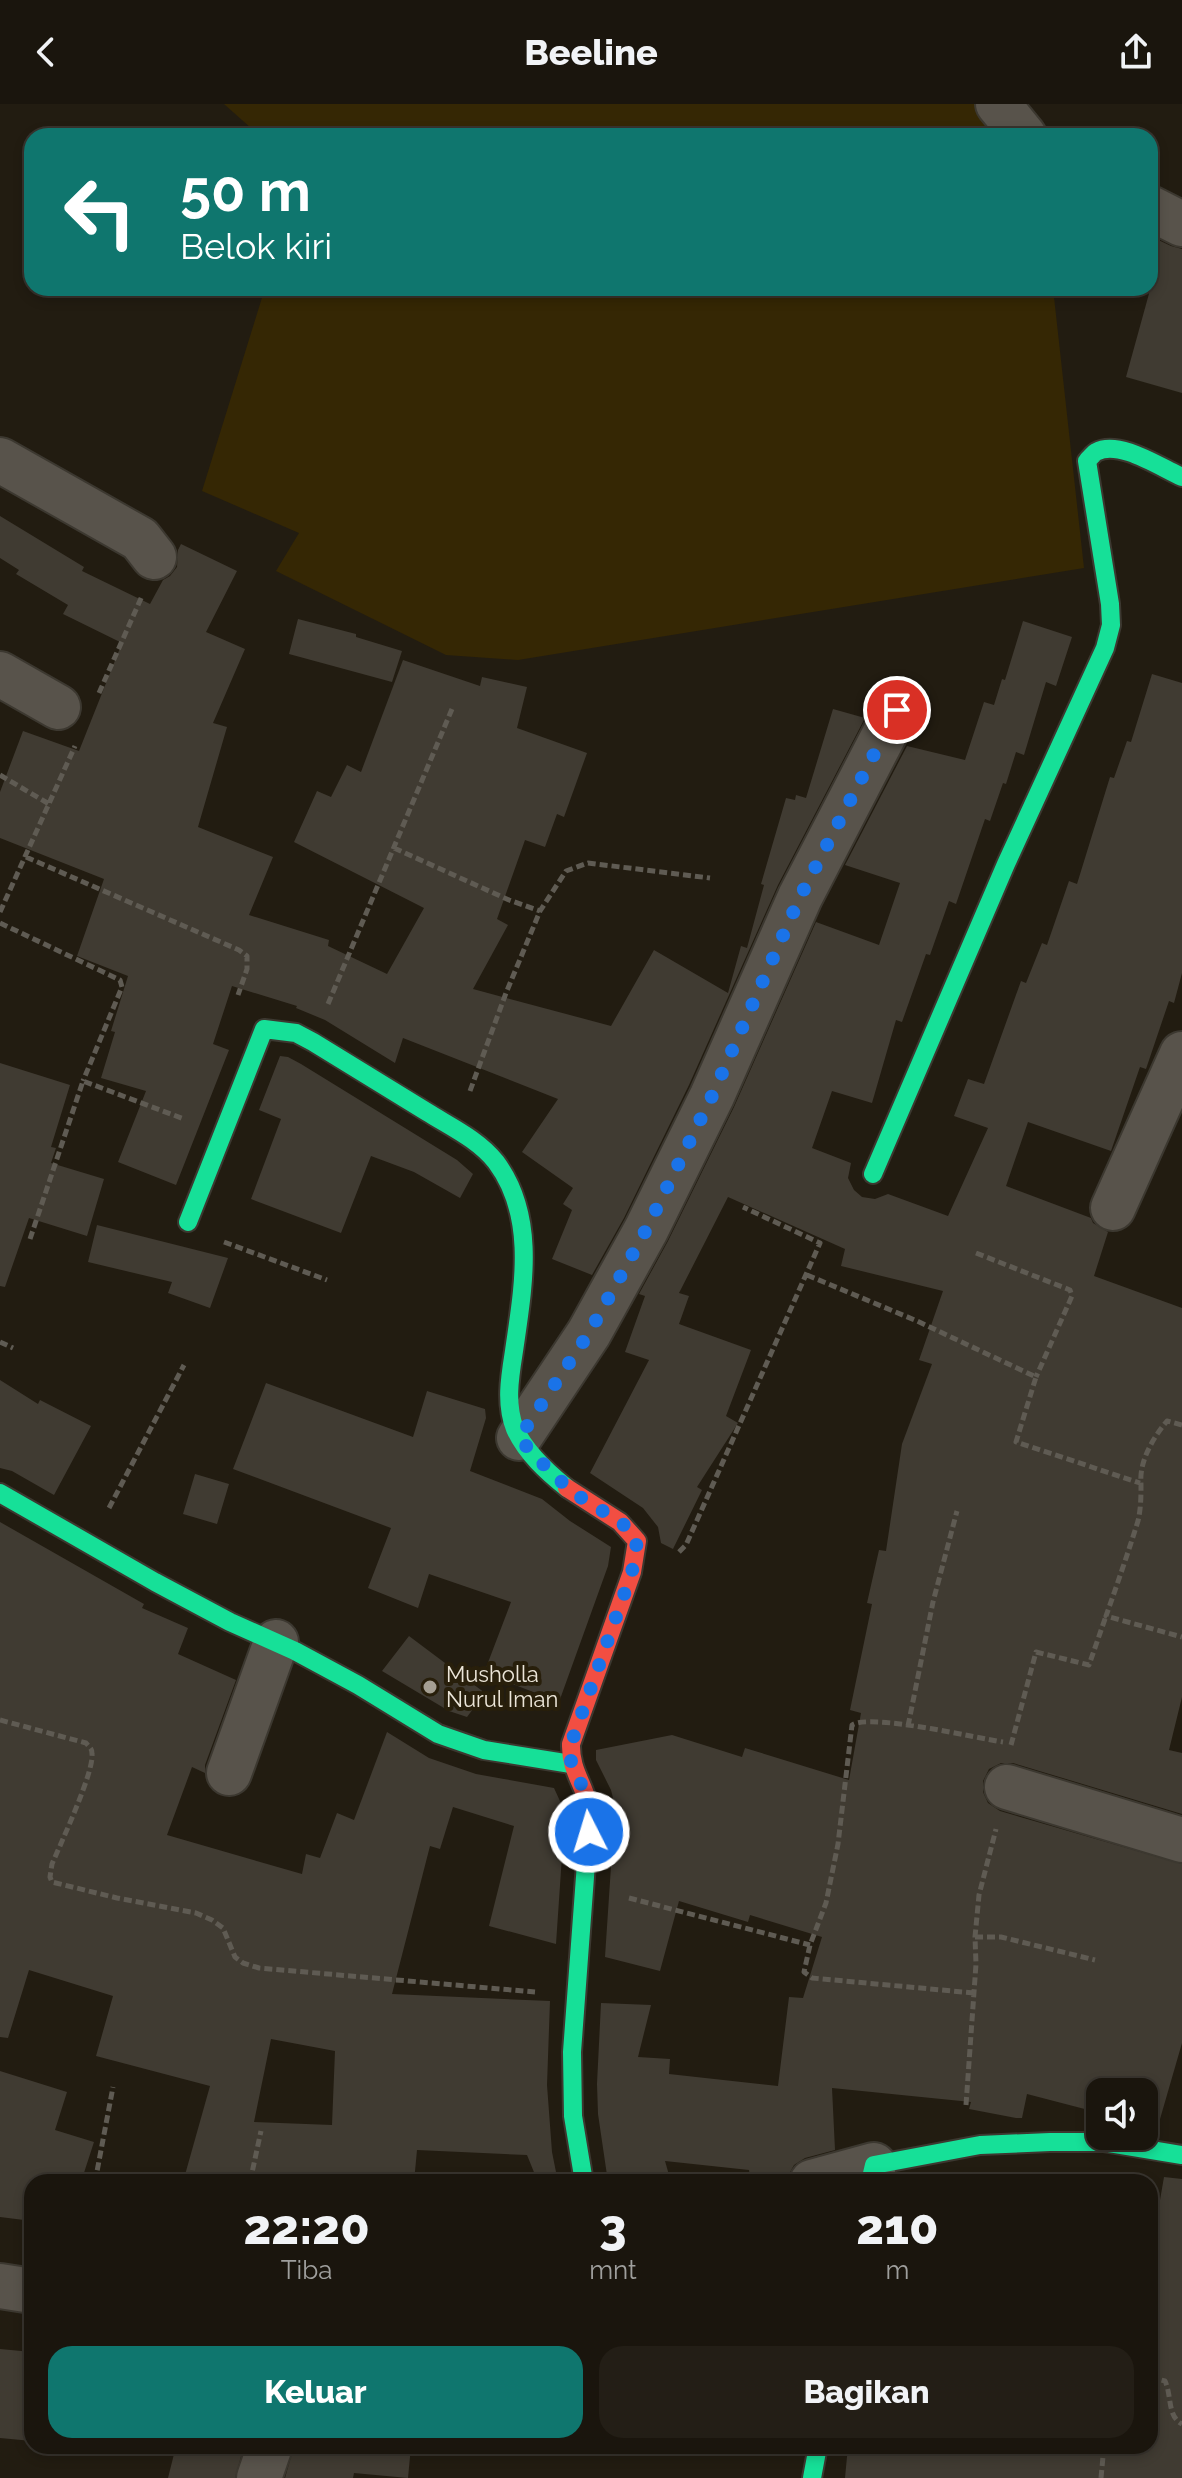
<!DOCTYPE html>
<html lang="id">
<style>
body{margin:0;font-family:Raleway,sans-serif;background:#231e16;color:#f1f3f6;height:100vh;display:flex;flex-direction:column;font-size:30px;white-space:nowrap}
*{box-sizing:border-box;margin:0}
p{font-size:26px;color:#9f9f9d}
.icon{flex:none;width:44px;height:44px;fill:none;stroke:currentColor;stroke-width:2;stroke-linecap:round;stroke-linejoin:round}
.map{position:relative;flex:1;overflow:hidden}
.sheet{position:absolute;left:24px;top:2070px;width:1134px;height:280px;display:flex;flex-direction:column;background:#1a150d;border-radius:24px;box-shadow:0 4px 12px #0003,0 0 0 2px #38342e}
.sheet>*{flex:none}
.hud{position:absolute;left:24px;top:24px;width:1134px;height:168px;border-radius:24px;box-shadow:0 4px 12px #0003,0 0 0 2px #38342e;background:#0f766e;color:#fff;overflow:hidden}
.buttons{position:absolute;left:1086px;top:1974px;display:grid;gap:16px}
.buttons a{display:grid;place-items:center;width:72px;height:72px;border-radius:16px;background:#1a150d;box-shadow:0 4px 12px #0003,0 0 0 2px #38342e;font-size:40px}
.pin{position:absolute;display:grid;place-items:center;width:68px;height:68px;color:#fff;margin:-34px;border:4px solid #fff;border-radius:50%;box-shadow:0 2px 8px #0007}
.me{position:absolute;width:88px;margin:-44px;rotate:355deg;stroke-linejoin:round;filter:drop-shadow(0 0 6px #0008)}
.turn{display:flex;align-items:center;gap:28px;height:168px;padding:0 24px;font-size:36px}
.turn .icon{width:104px;height:104px;stroke-width:2.5}
.turn b{display:block;font-size:56px;line-height:68px}
.eta{display:flex;justify-content:space-evenly;align-items:center;height:136px;text-align:center}
.eta b{font-size:48px;font-weight:800;line-height:56px}
.cta{display:flex;gap:16px;margin-top:auto;padding:16px 24px}
.cta a{flex:1;height:92px;border-radius:24px;background:#0f766e;color:#fff;font-size:32px;font-weight:800;line-height:92px;text-align:center}
.cta a+a{background:#231e16;color:#f1f3f6}
header{display:flex;justify-content:space-between;align-items:center;height:104px;padding:0 24px;background:#1a150d;font-size:36px;font-weight:800}
.map>svg:first-child{display:block}
.green{fill:#352704}
.building{fill:#403b32;fill-rule:evenodd}
.lines{fill:none;stroke-linecap:round;stroke-linejoin:round}
.street-casing{stroke:#3c3830;stroke-width:48}
.fast-casing{stroke:#3c3830;stroke-width:22}
.jam-casing{stroke:#3c3830;stroke-width:22}
.path{stroke:#5f5b53;stroke-width:5;stroke-dasharray:8 4;stroke-linecap:butt}
.street{stroke:#58534b;stroke-width:44}
.fast{stroke:#16e098;stroke-width:18}
.jam{stroke:#f24e42;stroke-width:18}
.route{stroke:#1a73e8;stroke-width:14;stroke-dasharray:0 25.2}
.poi-dot{fill:#a59f93;stroke:#281f0b;stroke-width:3}
.labels{text-anchor:middle;stroke-width:8;stroke-linejoin:round;paint-order:stroke}
.poi-label{font-size:22px;fill:#ece6d9;stroke:#281f0b;text-anchor:start}
</style>
<header><svg class="icon" aria-label="back" viewBox="0 0 24 24"><path d="M15 5l-7 7 7 7"/></svg>Beeline<svg class="icon" aria-label="share" viewBox="0 0 24 24"><path d="M12 15V3M7 8l5-5 5 5M5 13v7h14v-7"/></svg></header>
<div class="map">
<svg width="1182" height="2374" viewBox="0 0 1182 2374">
<rect width="100%" height="100%" fill="#221c11"/>
<path class="green" d="M 224,0 L 990,0 L 1002,32 L 260,32 Z
M 265,184 L 1053,184 L 1084,464 L 518,556 L 446,551 L 276,467 L 299,429 L 202,387 Z"/>
<path class="building" d="M 1150,132 L 1171,142 L 1182,145 L 1182,289 L 1126,273 L 1150,186 Z
M 0,412 L 84,463 L 82,467 L 150,500 L 163,476 L 170,472 L 177,463 L 178,446 L 181,440 L 237,467 L 206,528 L 245,545 L 213,619 L 227,623 L 198,723 L 273,753 L 249,811 L 329,836 L 328,842 L 387,870 L 424,804 L 294,738 L 317,687 L 331,693 L 347,661 L 361,668 L 403,556 L 480,582 L 482,573 L 527,583 L 517,624 L 587,649 L 564,713 L 557,710 L 545,743 L 525,736 L 497,815 L 508,821 L 473,885 L 611,922 L 654,846 L 728,889 L 741,842 L 747,844 L 764,781 L 761,780 L 786,694 L 795,696 L 796,691 L 806,694 L 833,605 L 865,614 L 778,781 L 689,981 L 624,1114 L 592,1171 L 552,1155 L 572,1106 L 563,1100 L 573,1084 L 522,1048 L 558,995 L 403,934 L 395,959 L 325,916 L 296,904 L 297,902 L 232,882 L 213,940 L 229,946 L 176,1081 L 118,1058 L 146,987 L 101,974 L 115,928 L 111,927 L 128,872 L 77,852 L 104,775 L 0,734 L 0,688 L 23,627 L 79,647 L 122,539 L 63,510 L 68,501 L 16,470 L 19,466 L 0,454 Z
M 298,515 L 356,530 L 356,533 L 402,547 L 392,578 L 289,550 Z
M 1023,517 L 1072,533 L 1056,582 L 1046,578 L 1024,651 L 1016,648 L 1006,680 L 1003,679 L 990,717 L 985,715 L 956,800 L 949,797 L 930,851 L 926,850 L 902,918 L 896,916 L 872,999 L 832,987 L 812,1044 L 851,1059 L 848,1074 L 854,1086 L 862,1093 L 875,1095 L 888,1090 L 948,1112 L 988,1024 L 954,1012 L 968,975 L 984,980 L 1021,877 L 1026,879 L 1042,839 L 1047,841 L 1069,777 L 1077,780 L 1110,673 L 1114,674 L 1127,637 L 1131,638 L 1152,570 L 1182,579 L 1182,869 L 1174,899 L 1169,897 L 1146,965 L 1140,963 L 1111,1047 L 1028,1018 L 1006,1082 L 1091,1114 L 1093,1119 L 1108,1128 L 1094,1172 L 1182,1204 L 1182,1593 L 1169,1646 L 1182,1649 L 1182,1710 L 1013,1659 L 1001,1659 L 989,1665 L 983,1677 L 983,1688 L 988,1699 L 1000,1707 L 1182,1760 L 1182,1939 L 1158,2022 L 1144,2019 L 1144,1988 L 1100,1988 L 1100,2009 L 1027,1990 L 1022,2014 L 1016,2014 L 969,2005 L 971,1998 L 832,1984 L 835,2046 L 805,2054 L 794,2061 L 788,2072 L 750,2073 L 749,2066 L 665,2057 L 671,2078 L 608,2078 L 598,2010 L 597,1980 L 601,1899 L 651,1901 L 638,1953 L 670,1955 L 669,1970 L 778,1982 L 789,1893 L 803,1894 L 822,1833 L 750,1811 L 748,1818 L 679,1797 L 660,1867 L 605,1853 L 615,1702 L 611,1686 L 596,1656 L 596,1646 L 672,1631 L 742,1653 L 745,1644 L 849,1676 L 861,1609 L 850,1606 L 872,1500 L 867,1499 L 879,1446 L 886,1447 L 902,1340 L 932,1260 L 919,1256 L 943,1187 L 841,1162 L 845,1145 L 728,1093 L 679,1189 L 689,1192 L 679,1220 L 751,1246 L 726,1312 L 738,1319 L 697,1383 L 702,1386 L 673,1445 L 661,1439 L 658,1423 L 643,1404 L 590,1369 L 649,1256 L 625,1248 L 645,1192 L 639,1190 L 668,1137 L 734,1003 L 816,818 L 879,841 L 900,779 L 845,761 L 907,642 L 965,656 L 984,598 L 994,601 L 1002,575 L 1005,576 Z
M 280,952 L 288,953 L 301,960 L 457,1056 L 473,1070 L 460,1094 L 414,1068 L 371,1052 L 341,1129 L 251,1095 L 281,1015 L 259,1006 Z
M 0,959 L 70,981 L 51,1043 L 56,1044 L 51,1059 L 104,1075 L 87,1132 L 29,1114 L 5,1183 L 0,1182 Z
M 97,1121 L 228,1154 L 210,1204 L 168,1189 L 172,1178 L 88,1158 Z
M 0,1276 L 38,1300 L 40,1296 L 91,1322 L 54,1391 L 12,1367 L 0,1364 Z
M 266,1279 L 413,1333 L 427,1287 L 485,1305 L 486,1314 L 470,1367 L 542,1395 L 570,1417 L 611,1443 L 608,1462 L 559,1598 L 484,1569 L 511,1498 L 429,1470 L 418,1504 L 368,1484 L 391,1424 L 233,1365 Z
M 195,1370 L 229,1380 L 217,1420 L 183,1410 Z
M 0,1418 L 144,1500 L 142,1504 L 188,1524 L 178,1550 L 236,1576 L 205,1661 L 205,1669 L 192,1663 L 167,1731 L 302,1770 L 306,1750 L 320,1754 L 337,1709 L 354,1716 L 387,1628 L 429,1654 L 476,1670 L 554,1684 L 565,1708 L 556,1840 L 489,1822 L 514,1722 L 453,1703 L 440,1745 L 430,1742 L 392,1890 L 550,1897 L 547,1981 L 552,2048 L 558,2078 L 538,2078 L 527,2051 L 417,2046 L 414,2078 L 183,2078 L 210,1982 L 96,1952 L 113,1892 L 29,1866 L 8,1934 L 0,1933 ZM 271,1935 L 335,1947 L 332,2021 L 254,2018 Z
M 409,1532 L 485,1589 L 467,1613 L 449,1607 L 382,1567 Z
M 0,1967 L 67,1988 L 55,2026 L 94,2038 L 81,2078 L 32,2078 L 32,2117 L 0,2113 Z
M 1164,2073 L 1182,2075 L 1182,2374 L 845,2374 L 848,2342 L 1150,2342 L 1150,2154 Z
M 0,2245 L 32,2248 L 32,2337 L 0,2334 Z
M 176,2342 L 244,2342 L 235,2374 L 168,2374 Z
M 294,2342 L 411,2342 L 408,2374 L 354,2369 L 353,2374 L 285,2374 Z"/>
<g class="lines">
<defs>
<path id="street" d="M 998,0 L 1024,32
M 1150,104 L 1182,120
M 0,356 L 140,435 L 154,453
M 0,570 L 58,603
M 1113,1104 L 1182,950
M 519,1334 L 589,1229 L 646,1126 L 712,992 L 800,793 L 897,606
M 229,1669 L 276,1538
M 1007,1683 L 1182,1736
M 812,2078 L 874,2061
M 0,2182 L 32,2187
M 259,2374 L 270,2342"/>
<path id="fast" d="M 873,1070 L 1006,760 L 1105,544 L 1111,521 L 1110,500 L 1087,357 C 1088,356 1095,348 1096,348 C 1119,335 1161,364 1182,373
M 188,1118 L 264,925 L 296,929 L 313,938 C 351,961 389,985 427,1008 C 451,1023 479,1036 496,1058 C 537,1113 523,1184 514,1247 C 510,1272 505,1300 515,1325 C 526,1349 547,1368 567,1384
M 0,1389 L 155,1478 L 230,1518 L 295,1547 L 358,1581 L 438,1630 L 484,1646 L 571,1660
M 584,2078 L 573,2012 L 572,1948 L 589,1719
M 870,2078 L 874,2061 L 980,2041 L 1050,2038 L 1103,2038 L 1182,2051
M 812,2374 L 818,2342"/>
<path id="jam" d="M 567,1384 L 620,1418 L 637,1437 L 632,1468 L 571,1640 C 570,1673 592,1686 589,1719"/>
</defs>
<use href="#street" class="street-casing"/>
<use href="#fast" class="fast-casing"/>
<use href="#jam" class="jam-casing"/>
<path class="path" d="M 99,589 L 142,492
M 0,671 L 49,700
M 394,744 L 509,796 L 540,807
M 26,753 L 239,846 L 247,852 L 247,865 L 238,891
M 0,808 L 75,642
M 0,819 L 120,876 L 122,883 L 83,977
M 328,900 L 452,605
M 470,987 L 506,889 L 540,807 L 566,767 L 588,759 L 710,774
M 30,1135 L 83,977 L 184,1015
M 224,1138 L 327,1176
M 976,1149 L 1070,1186 L 1072,1192 L 1036,1273
M 807,1171 L 917,1217 L 1036,1273 L 1016,1338 L 1140,1379
M 0,1238 L 13,1244
M 1182,1321 L 1167,1317 C 1153,1334 1139,1357 1141,1380 C 1141,1392 1141,1404 1138,1417 C 1128,1449 1117,1481 1106,1512 L 1182,1533
M 109,1404 L 184,1261
M 679,1448 L 686,1441 L 820,1139 L 743,1103
M 0,1616 L 86,1639 C 90,1644 92,1644 92,1650 C 94,1668 61,1739 52,1760 L 50,1773 L 52,1778 L 117,1794 L 196,1809 L 212,1816 L 223,1824 L 235,1853 L 243,1859 L 259,1864 L 535,1888
M 908,1622 L 933,1498 L 957,1407
M 1011,1641 L 1036,1548 L 1089,1561 L 1106,1512
M 629,1794 L 810,1841
M 975,1833 L 1001,1833 L 1095,1856
M 974,1889 L 812,1874 L 804,1868 L 810,1841 L 826,1799 L 838,1740 L 852,1621 C 870,1609 976,1634 1003,1638
M 966,2001 L 976,1860 L 975,1833 L 979,1791 L 996,1725
M 95,2078 L 113,1983
M 250,2078 L 261,2027
M 1150,2273 L 1165,2277 C 1172,2292 1167,2312 1182,2320
M 1101,2374 L 1104,2342"/>
<use href="#street" class="street"/>
<use href="#fast" class="fast"/>
<use href="#jam" class="jam"/>
</g>
<g class="lines">
<path class="route" d="M 589,1728 L 591,1706 L 589,1696 L 571,1660 L 571,1640 L 632,1468 L 637,1437 C 625,1415 603,1409 583,1395 C 559,1378 539,1356 519,1334 L 589,1229 L 646,1126 L 712,992 L 800,793 L 897,606"/>
</g>
<circle class="poi-dot" cx="430" cy="1583" r="8"/>
<g class="labels">
<g class="poi-label">
<text x="446" y="1578">Musholla<tspan x="446" dy="25">Nurul Iman</tspan></text>
</g>
</g>
</svg>
<div class="buttons">
<a><svg class="icon" aria-label="sound" viewBox="0 0 24 24"><path d="M4 9h4l5-4v14l-5-4H4zM17 9q2 3 0 6"/></svg></a>
</div>
<div class="pin" style="left:897px;top:606px;background:#d93025"><svg class="icon" aria-label="arrive" viewBox="0 0 24 24"><path d="M6 21V4h12l-3 4 3 4H6"/></svg></div>
<svg class="me" style="left:589px;top:1728px" viewBox="-20 -20 40 40"><circle r="17" fill="#1a73e8" stroke="#fff" stroke-width="3"/><path d="M0-11L8 9 0 5-8 9z" fill="#fff"/></svg>
<div class="hud">
<div class="turn"><svg class="icon" aria-label="left" viewBox="0 0 24 24"><path d="M17 20v-9H6M10 6l-5 5 5 5"/></svg><div><b>50 m</b>Belok kiri</div></div>
</div>
<section class="sheet">
<div class="eta">
<div><b>22:20</b><p>Tiba</p></div>
<div><b>3</b><p>mnt</p></div>
<div><b>210</b><p>m</p></div>
</div>
<div class="cta"><a>Keluar</a><a>Bagikan</a></div>
</section>
</div>
